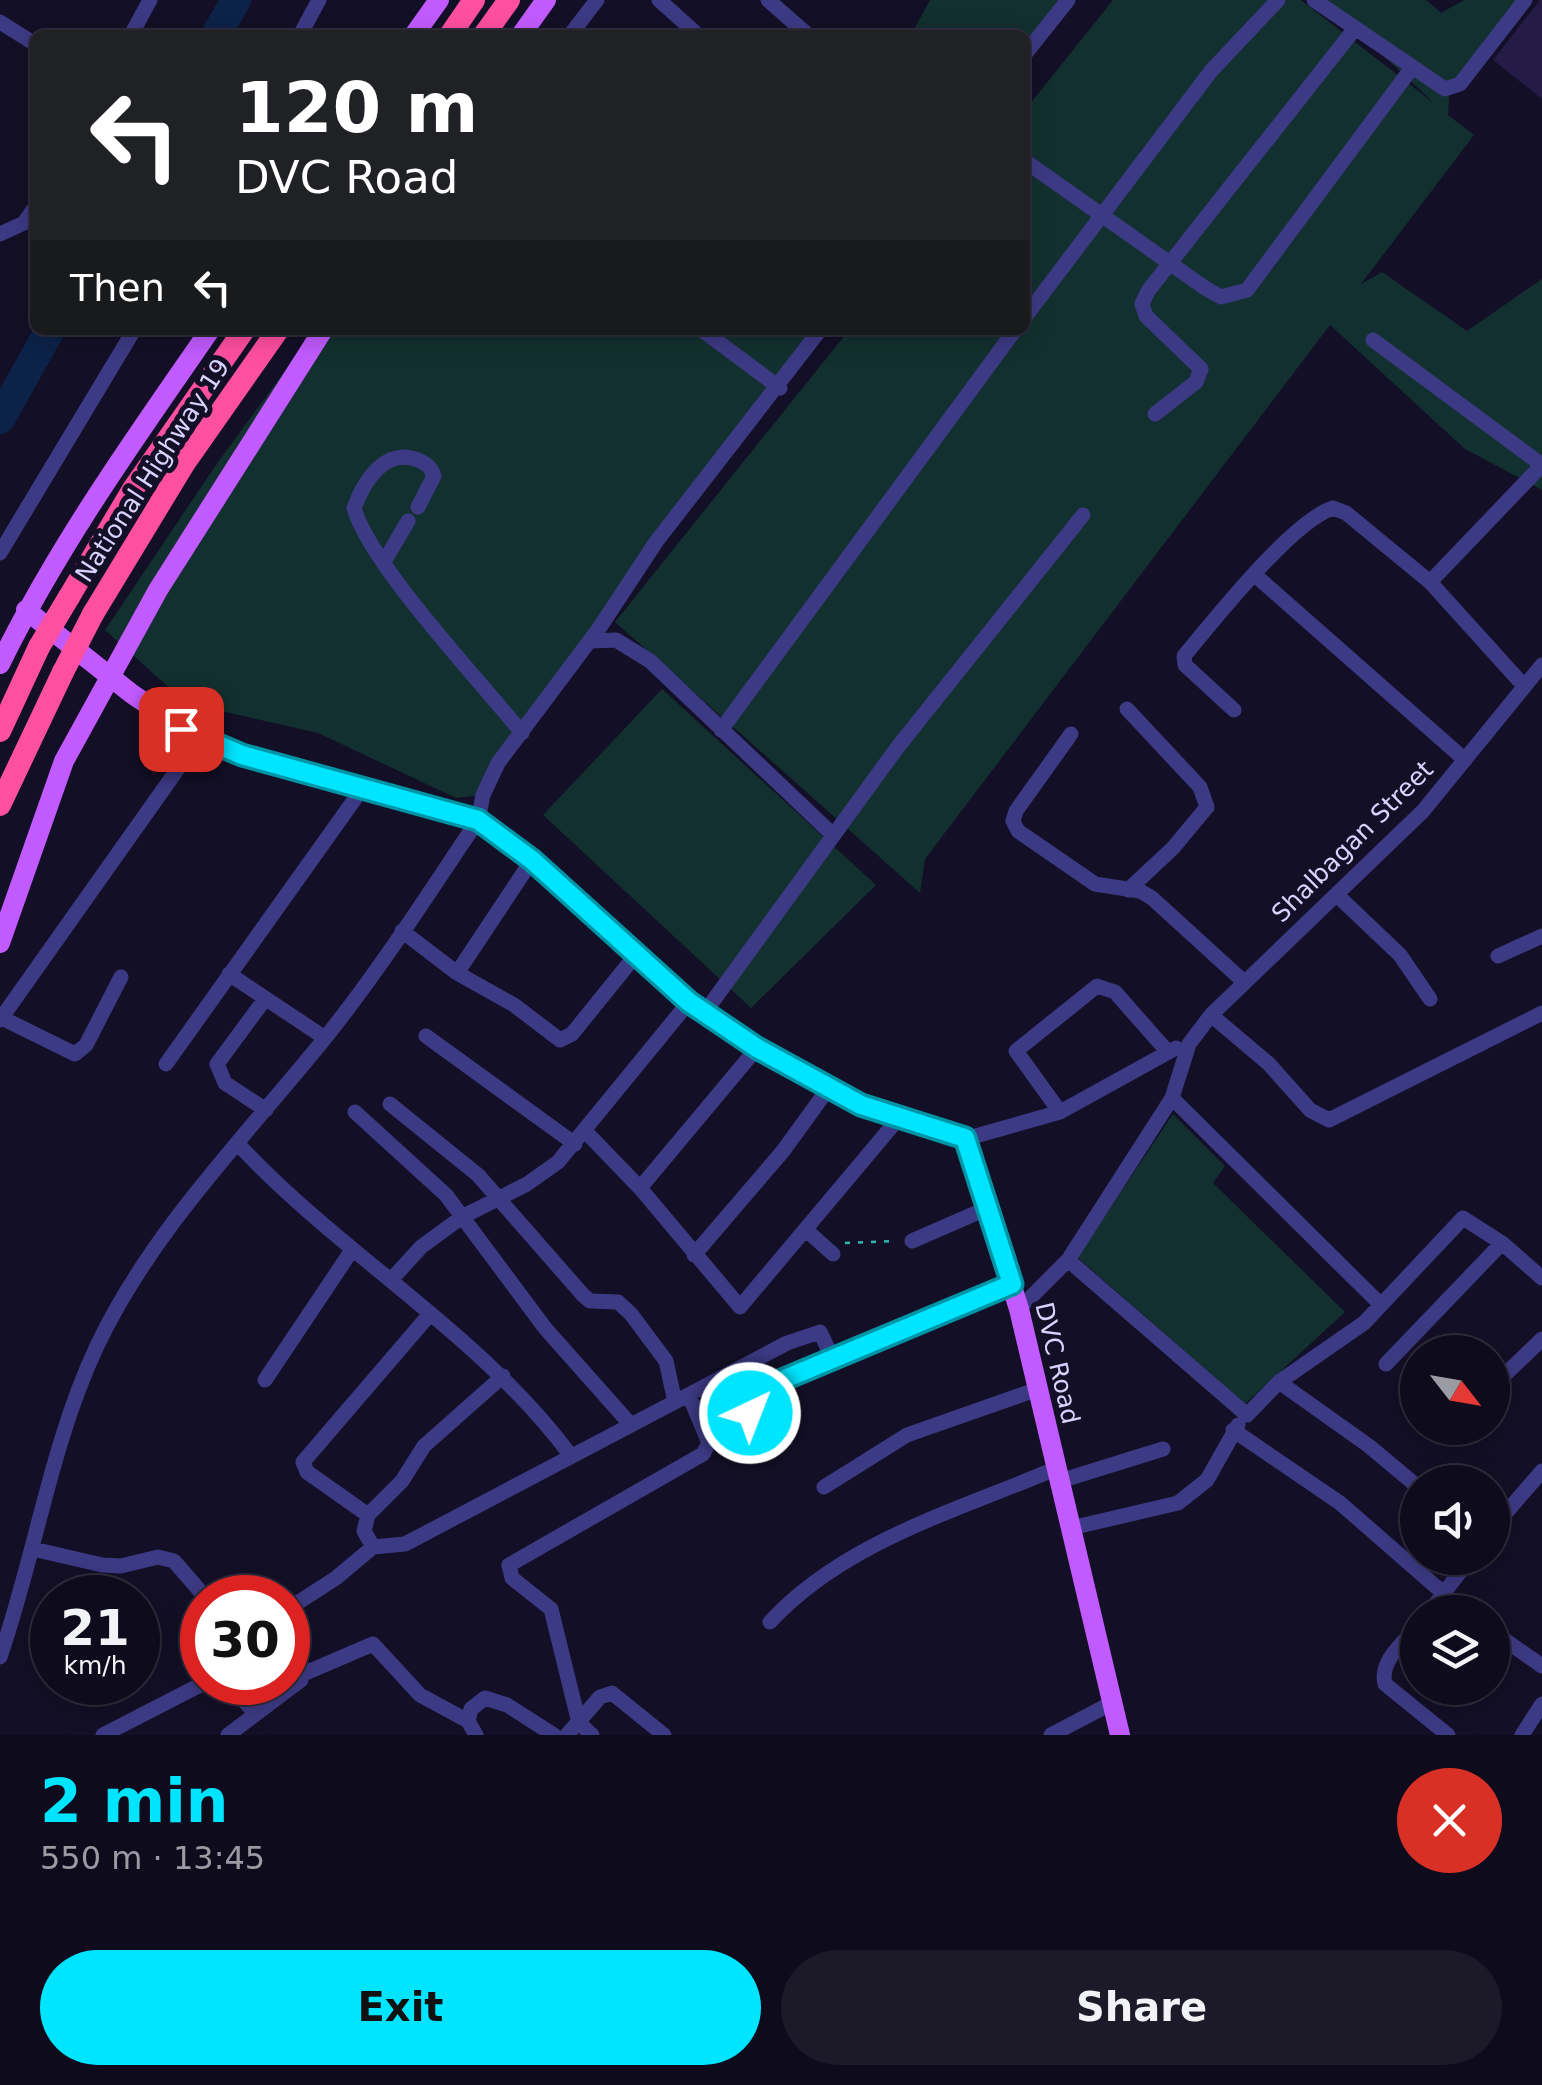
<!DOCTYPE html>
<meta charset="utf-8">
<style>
body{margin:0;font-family:"DejaVu Sans",sans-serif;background:#1c1929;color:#f1f3f6;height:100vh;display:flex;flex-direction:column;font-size:38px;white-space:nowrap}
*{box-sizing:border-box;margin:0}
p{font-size:32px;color:#9b9ba3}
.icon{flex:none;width:55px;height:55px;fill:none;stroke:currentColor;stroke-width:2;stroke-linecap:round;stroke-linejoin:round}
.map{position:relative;height:1735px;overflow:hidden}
.panel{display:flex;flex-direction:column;background:#0e0b1c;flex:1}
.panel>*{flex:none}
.guide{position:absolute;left:30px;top:30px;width:1000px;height:305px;border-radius:15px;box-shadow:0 5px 25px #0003,0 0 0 2px #2e2b3b;background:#202124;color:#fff;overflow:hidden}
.needle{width:65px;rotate:121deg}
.buttons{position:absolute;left:1400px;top:1335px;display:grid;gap:20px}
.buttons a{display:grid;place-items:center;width:110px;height:110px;border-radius:50%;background:#0e0b1c;box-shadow:0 5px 25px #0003,0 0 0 2px #2e2b3b;font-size:50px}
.speed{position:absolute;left:30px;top:1575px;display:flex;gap:20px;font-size:50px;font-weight:700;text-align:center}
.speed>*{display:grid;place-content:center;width:130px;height:130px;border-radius:50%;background:#0e0b1c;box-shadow:0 5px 25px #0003,0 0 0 2px #2e2b3b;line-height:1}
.speed small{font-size:25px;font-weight:400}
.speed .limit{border:15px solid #d22;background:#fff;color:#111}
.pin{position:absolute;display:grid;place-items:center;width:85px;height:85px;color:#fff;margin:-42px;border-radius:20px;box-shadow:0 5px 15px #0006}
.me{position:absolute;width:110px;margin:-55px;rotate:43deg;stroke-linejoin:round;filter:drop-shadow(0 0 8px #0008)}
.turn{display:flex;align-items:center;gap:35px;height:210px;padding:0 40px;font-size:45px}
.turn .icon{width:130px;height:130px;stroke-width:2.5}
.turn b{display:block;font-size:70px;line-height:85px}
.then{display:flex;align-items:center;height:95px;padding:0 40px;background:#0003;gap:20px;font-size:38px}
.round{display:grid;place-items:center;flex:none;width:105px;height:105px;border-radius:52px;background:#1c1929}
.overview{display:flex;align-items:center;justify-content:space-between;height:170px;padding:0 40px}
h1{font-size:60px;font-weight:700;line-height:75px;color:#00e5ff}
.cta{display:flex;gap:20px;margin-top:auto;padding:20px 40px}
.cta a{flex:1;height:115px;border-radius:60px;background:#00e5ff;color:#111;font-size:40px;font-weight:700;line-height:115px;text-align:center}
.cta a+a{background:#1c1929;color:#f1f3f6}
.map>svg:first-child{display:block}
.green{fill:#12302f}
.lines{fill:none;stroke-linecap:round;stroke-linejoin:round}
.river{stroke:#0c2248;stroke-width:30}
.building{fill:#241b47}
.path{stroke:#2fb8b0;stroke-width:2.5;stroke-dasharray:5 8;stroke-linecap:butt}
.minor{stroke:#3d3a85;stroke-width:15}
.major{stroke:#c25bff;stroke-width:20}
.highway{stroke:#ff4fa3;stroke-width:22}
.highway-bridge{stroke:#ff4fa3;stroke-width:22}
.route-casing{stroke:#0095a6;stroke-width:25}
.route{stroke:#00e5ff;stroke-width:18}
.labels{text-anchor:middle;stroke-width:10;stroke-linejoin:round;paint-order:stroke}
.street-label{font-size:25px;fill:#d9d4ff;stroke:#130f26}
</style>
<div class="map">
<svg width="1542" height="1735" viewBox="0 0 1542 1735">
<rect width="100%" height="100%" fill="#130f26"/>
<path class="green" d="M 930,0 L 1076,0 L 1025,64 L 1025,35 L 911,35 Z
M 1113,0 L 1301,0 L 1435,104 L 1324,0 L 1426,0 L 1441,13 L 1464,0 L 1529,0 L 1450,86 L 1448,115 L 1474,135 L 1361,284 L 1382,272 L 1467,331 L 1542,279 L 1542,490 L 1465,449 L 1330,325 L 925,859 L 920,893 L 615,622 L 849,330 L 1025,330 L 1025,110 Z
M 315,330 L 816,330 L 483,795 L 456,798 L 318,733 L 186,703 L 105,630 L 218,462 Z
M 662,689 L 876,885 L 751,1008 L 543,815 Z
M 1173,1114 L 1225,1166 L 1213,1183 L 1345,1312 L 1245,1404 L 1077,1257 Z"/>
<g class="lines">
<path class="river" d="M 216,35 L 236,0
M 0,419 L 50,330"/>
</g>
<path class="building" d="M 1540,0 L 1542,0 L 1542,99 L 1493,60 Z"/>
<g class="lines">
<path class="path" d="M 845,1243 L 897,1241"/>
<path class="minor" d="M 659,0 L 698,35
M 768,0 L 808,35
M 1314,0 L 1445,89 L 1460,84 L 1525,0
M 0,22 L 35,44
M 131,35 L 150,0
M 300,35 L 319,0
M 570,35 L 597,0
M 1025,54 L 1068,0
M 1025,161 L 1205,288 L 1221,297 L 1247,290 L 1411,69
M 0,234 L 24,223 L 35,207
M 1025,317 L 1211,71 L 1278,0
M 702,330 L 780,388
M 1373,340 L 1542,465 L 1430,582
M 1155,414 L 1196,382 L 1201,369 L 1146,316 L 1142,304 L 1148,291 L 1353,31
M 418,507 L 434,476 C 431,467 427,464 418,460 C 385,447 364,481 354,508 C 369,563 481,682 522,733
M 0,553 L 134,330
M 384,562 L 408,521
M 1255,575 L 1465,760
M 590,641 L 616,640 L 650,661 L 832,834
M 1127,709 L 1200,787 L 1207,807 L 1173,848 L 1128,890
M 1234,710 L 1185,665 L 1184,656 C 1214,620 1292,521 1333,508 L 1346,513 L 1430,582 L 1524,686
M 721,730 L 1015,330
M 1071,734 L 1016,811 L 1013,821 L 1018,831 L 1095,884 L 1140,891 L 1152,898 L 1243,981
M 1339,897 L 1400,955 L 1430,999
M 402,931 L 457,973 L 514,1005 L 560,1040 L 572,1034 L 635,956
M 1498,956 L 1542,936
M 457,973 L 532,860
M 229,974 L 325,1038
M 265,999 L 217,1064 L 225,1083 L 266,1110
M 705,1012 L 897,748 L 1083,515
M 1211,1015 L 1269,1064 L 1310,1110 L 1329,1120 L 1542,1013
M 2,1018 L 75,1054 L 86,1045 L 121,977
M 0,1020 L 199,739
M 426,1036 L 575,1144
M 166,1064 L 362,789
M 1172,1098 L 1379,1303
M 390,1104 L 478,1175 L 583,1295 L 590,1301 L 618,1302 L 631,1314 L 666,1361 L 675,1402
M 355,1112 L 446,1195 L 545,1328 L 631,1425
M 1060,1112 L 1016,1051 L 1097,986 L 1115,992 L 1167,1051
M 586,1132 L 640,1188 L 740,1307 L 898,1119
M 965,1139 L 1060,1112 L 1176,1048
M 237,1143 C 342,1256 479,1332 571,1456
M 640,1188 L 757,1048
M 806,1230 L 833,1254
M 912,1241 L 990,1207
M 694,1255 L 783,1151 L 828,1089
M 1068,1260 L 1247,1415 L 1279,1382 L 1364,1323 L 1463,1218 L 1502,1243 L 1542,1278
M 391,1280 L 421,1247 L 462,1217 L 527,1184 L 558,1162 L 689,1002
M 1019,1309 L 1068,1260 L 1172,1098 L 1189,1044 L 1211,1015 L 1423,811 L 1542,665
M 1386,1364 L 1502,1243
M 265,1380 L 352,1250
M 1279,1382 L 1369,1446 L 1418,1487
M 1492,1387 L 1542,1339
M 1233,1430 L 1340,1503 L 1465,1612
M 767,1447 L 750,1413 L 753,1394 L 833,1359
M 1060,1481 L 1163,1449
M 824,1487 L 907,1435 L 1038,1389
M 368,1515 L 307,1472 L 303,1462 L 430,1314
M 1071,1528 L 1178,1503 L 1207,1480 L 1238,1425
M 1492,1529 L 1542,1471
M 373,1547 L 364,1531 L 368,1515 L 402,1481 L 424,1446 L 503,1376
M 33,1549 L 102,1565 L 121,1566 L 158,1557 L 174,1561 L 206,1598
M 288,1609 L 336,1578 L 373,1547 L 405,1544 L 787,1343 L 820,1332 L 833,1359 L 1012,1283
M 1429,1612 L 1471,1558
M 770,1622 C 845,1541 957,1511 1057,1468
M 1418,1626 C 1404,1642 1379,1661 1385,1684 L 1448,1735
M 1492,1631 L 1542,1666
M 0,1657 C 35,1556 51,1443 97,1346 C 151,1232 243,1139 321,1043 C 378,973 428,894 478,820 L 483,795 L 498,763 L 600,627 L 656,542 L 820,330
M 303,1674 L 373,1644 L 420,1695 L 468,1721
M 226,1682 L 255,1713
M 103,1735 L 206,1682
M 228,1735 L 301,1680 L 302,1668 L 288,1649
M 476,1735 L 468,1721 L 471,1709 L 485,1698 L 507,1705 L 554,1735
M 567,1735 L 600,1697 L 612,1693 L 664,1735
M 592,1735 L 579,1723 L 551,1609 L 512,1578 L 509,1565 L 703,1454 L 709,1443 L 689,1395
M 1051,1735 L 1112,1703
M 1522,1735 L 1542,1704"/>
<path class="major" d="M 414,35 L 439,0
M 521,35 L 546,0
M 26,610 L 132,694 L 199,739 L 293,771 L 478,820 L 532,860 L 689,1002 L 757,1048 L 861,1105 L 965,1139 L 1019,1309 L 1120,1735
M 0,664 C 58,546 135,438 210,330
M 0,943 L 64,761 L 158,590 L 323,330"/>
<path class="highway" d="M 450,35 L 474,0
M 484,35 L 509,0
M 69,597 L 133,489 L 244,330
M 93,614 L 184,464 L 278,330
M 0,731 L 39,647
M 0,805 L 63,672"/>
<path class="highway-bridge" d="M 39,647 L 69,597
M 63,672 L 93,614"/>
</g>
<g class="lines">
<defs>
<path id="route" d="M 181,729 L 242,755 L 478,820 L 532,860 L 689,1002 L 757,1048 L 861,1105 L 965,1138 L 1012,1284 L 763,1388 L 754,1394 L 750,1413"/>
</defs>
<use href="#route" class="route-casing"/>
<use href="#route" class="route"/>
</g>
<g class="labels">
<g class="street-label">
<text transform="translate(152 470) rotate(-57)" y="9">National Highway 19</text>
<text transform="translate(1352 841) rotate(-45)" y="9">Shalbagan Street</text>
<text transform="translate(1058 1363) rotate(77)" y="9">DVC Road</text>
</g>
</g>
</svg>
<div class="buttons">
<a><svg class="needle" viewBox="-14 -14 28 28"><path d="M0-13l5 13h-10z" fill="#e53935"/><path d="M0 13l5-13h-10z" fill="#9b9ba3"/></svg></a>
<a><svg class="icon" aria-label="sound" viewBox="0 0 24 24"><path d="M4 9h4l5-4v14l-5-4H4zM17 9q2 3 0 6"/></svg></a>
<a><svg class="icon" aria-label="layers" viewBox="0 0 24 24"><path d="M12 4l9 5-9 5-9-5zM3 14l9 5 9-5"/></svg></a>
</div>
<div class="speed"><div>21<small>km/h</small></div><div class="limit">30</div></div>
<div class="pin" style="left:181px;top:729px;background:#d93025"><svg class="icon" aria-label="arrive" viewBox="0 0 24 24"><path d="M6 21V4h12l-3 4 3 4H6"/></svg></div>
<svg class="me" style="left:750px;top:1413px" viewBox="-20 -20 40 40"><circle r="17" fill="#00e5ff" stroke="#fff" stroke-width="3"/><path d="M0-11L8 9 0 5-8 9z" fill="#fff"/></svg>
<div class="guide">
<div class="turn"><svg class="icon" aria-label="left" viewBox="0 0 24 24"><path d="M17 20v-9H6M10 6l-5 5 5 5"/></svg><div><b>120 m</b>DVC Road</div></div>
<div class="then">Then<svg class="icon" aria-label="left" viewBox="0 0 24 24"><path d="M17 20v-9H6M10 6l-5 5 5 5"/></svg></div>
</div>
</div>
<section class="panel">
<div class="overview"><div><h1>2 min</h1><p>550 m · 13:45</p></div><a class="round" style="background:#d93025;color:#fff"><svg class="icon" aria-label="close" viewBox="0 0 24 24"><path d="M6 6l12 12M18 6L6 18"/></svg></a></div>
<div class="cta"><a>Exit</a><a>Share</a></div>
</section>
